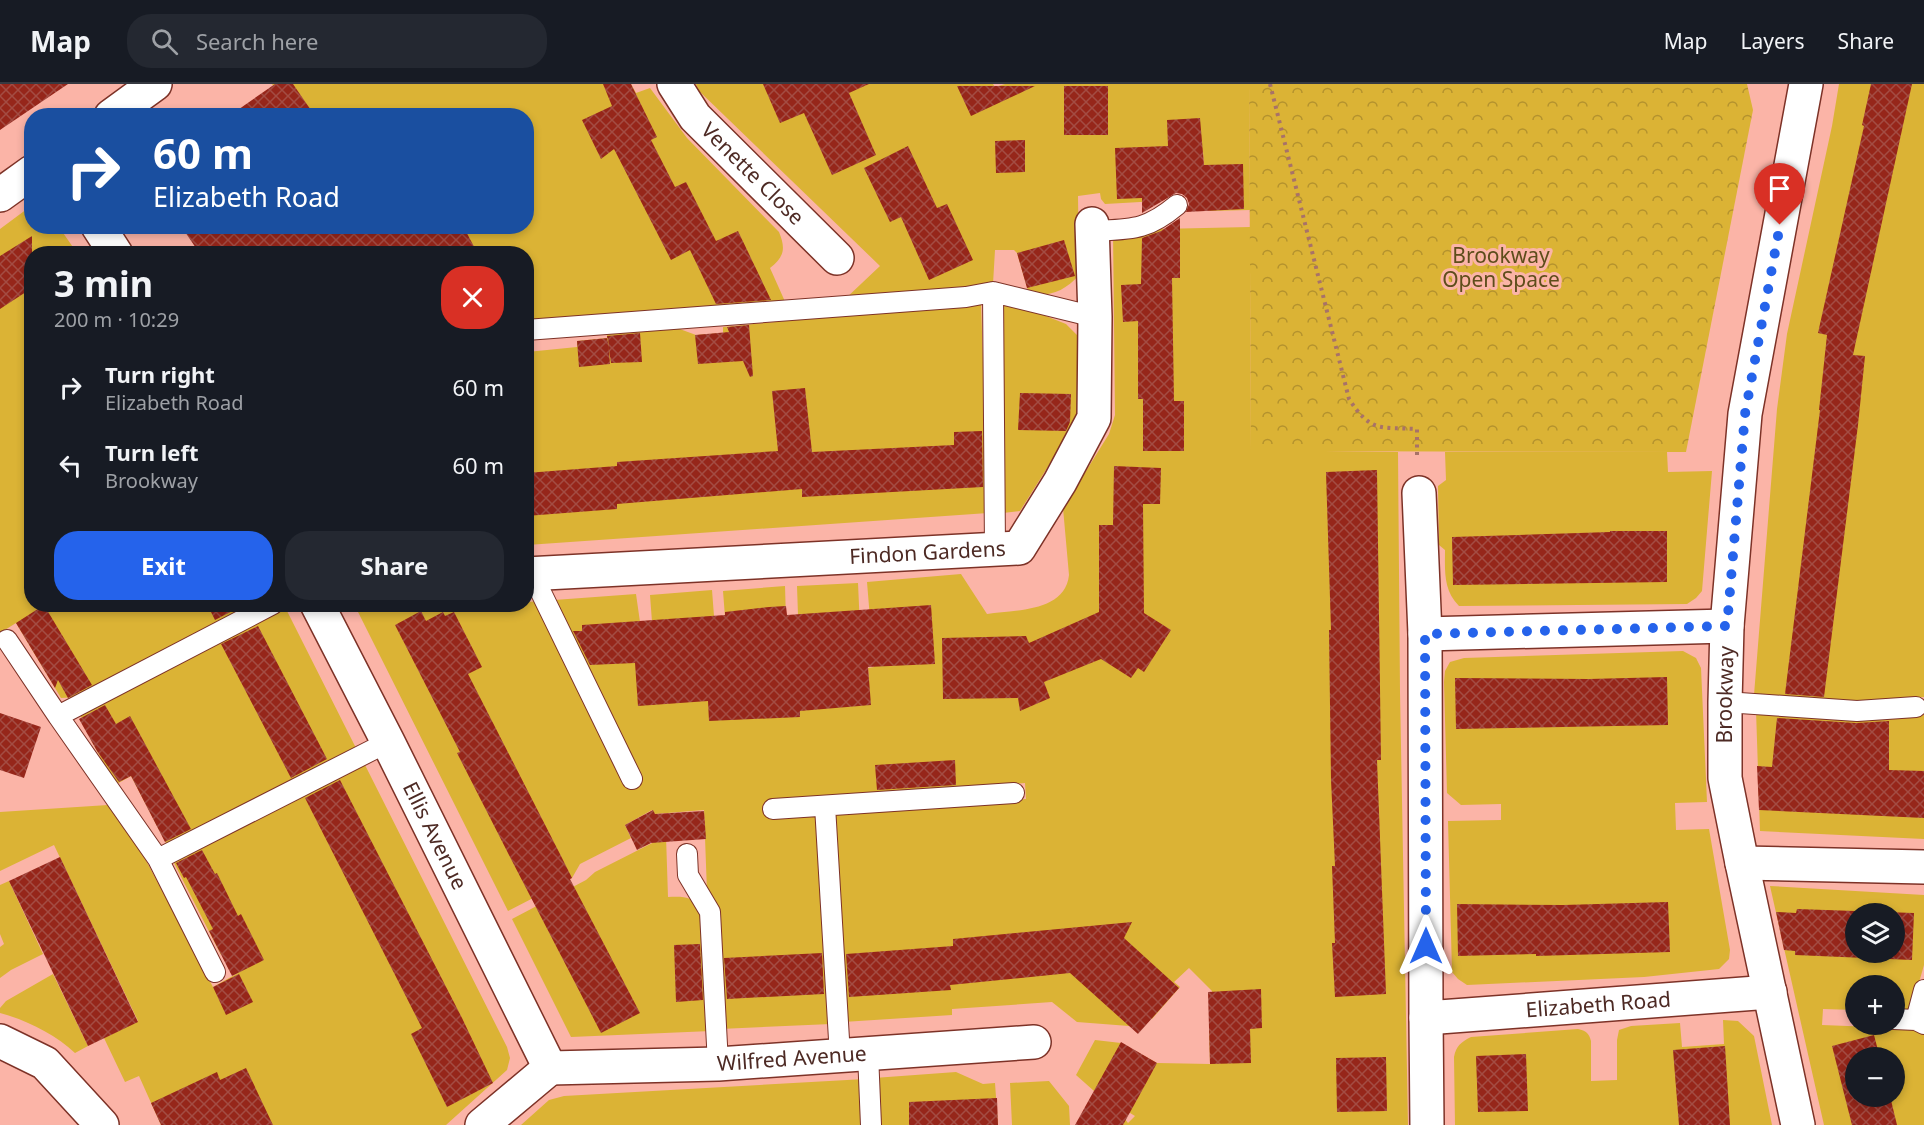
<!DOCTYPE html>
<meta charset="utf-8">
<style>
body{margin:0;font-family:"Noto Sans",sans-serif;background:#242831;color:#f1f3f6;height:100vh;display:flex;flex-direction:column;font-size:22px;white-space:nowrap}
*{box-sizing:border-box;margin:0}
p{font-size:20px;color:#9ea1a6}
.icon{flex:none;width:33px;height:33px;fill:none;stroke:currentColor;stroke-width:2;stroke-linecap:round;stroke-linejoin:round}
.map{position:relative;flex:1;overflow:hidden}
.panel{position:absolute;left:24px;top:162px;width:510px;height:366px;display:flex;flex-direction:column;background:#171b24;border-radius:24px;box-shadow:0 3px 9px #0003}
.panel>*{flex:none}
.top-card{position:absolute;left:24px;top:24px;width:510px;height:126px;border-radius:24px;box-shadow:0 3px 9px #0003;background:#1a4fa0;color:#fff;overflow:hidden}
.buttons{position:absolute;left:1845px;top:819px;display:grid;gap:12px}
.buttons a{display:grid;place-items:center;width:60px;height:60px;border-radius:50%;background:#171b24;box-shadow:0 3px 9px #0003;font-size:30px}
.pin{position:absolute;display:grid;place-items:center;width:51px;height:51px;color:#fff;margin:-62px -26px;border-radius:50% 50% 50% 0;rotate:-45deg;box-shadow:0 0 6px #0007}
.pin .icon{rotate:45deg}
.me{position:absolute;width:66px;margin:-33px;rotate:0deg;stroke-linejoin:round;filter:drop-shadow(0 0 4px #0008)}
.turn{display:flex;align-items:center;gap:21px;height:126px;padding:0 30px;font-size:27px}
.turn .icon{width:78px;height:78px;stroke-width:2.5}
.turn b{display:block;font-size:42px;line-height:51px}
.round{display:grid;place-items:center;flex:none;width:63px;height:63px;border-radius:24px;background:#242831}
.headline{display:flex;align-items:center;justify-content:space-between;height:102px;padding:0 30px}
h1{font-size:36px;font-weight:700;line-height:45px}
.button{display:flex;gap:12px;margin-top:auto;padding:12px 30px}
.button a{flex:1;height:69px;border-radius:24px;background:#2563eb;color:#fff;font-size:24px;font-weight:700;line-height:69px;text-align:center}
.button a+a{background:#242831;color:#f1f3f6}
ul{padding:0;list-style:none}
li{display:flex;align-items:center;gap:18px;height:78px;padding:0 30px}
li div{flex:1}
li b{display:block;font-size:22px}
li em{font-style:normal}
header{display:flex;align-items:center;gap:36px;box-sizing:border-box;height:84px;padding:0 30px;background:#171b24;border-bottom:2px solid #363941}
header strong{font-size:28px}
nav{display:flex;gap:33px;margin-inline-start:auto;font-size:21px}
.search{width:420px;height:54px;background:#242831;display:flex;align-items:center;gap:15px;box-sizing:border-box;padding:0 21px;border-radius:24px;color:#9ea1a6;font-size:22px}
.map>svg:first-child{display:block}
.green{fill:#dbb335;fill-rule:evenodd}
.park{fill:url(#park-crowns)}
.building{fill:url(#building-cross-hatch);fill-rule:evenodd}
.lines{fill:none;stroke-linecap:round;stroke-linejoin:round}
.service-casing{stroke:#7d3227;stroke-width:22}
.minor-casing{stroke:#7d3227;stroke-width:36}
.secondary-casing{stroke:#7d3227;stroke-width:36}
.path{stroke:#a87268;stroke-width:4;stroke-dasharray:3 4.5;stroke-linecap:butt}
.service{stroke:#fff;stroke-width:20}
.minor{stroke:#fff;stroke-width:33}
.secondary{stroke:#fff;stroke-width:33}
.route{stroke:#2563eb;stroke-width:10;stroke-dasharray:0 18}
.labels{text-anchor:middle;stroke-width:6;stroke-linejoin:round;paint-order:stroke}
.street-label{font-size:21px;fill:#4d2a24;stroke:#fbb4a7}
.park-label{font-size:21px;fill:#5e4d1a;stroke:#fbb4a7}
</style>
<header>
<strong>Map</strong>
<div class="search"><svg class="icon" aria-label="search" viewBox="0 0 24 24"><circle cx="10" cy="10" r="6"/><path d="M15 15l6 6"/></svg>Search here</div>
<nav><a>Map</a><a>Layers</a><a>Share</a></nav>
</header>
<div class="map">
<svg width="1924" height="1041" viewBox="0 0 1924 1041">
<defs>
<pattern id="park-crowns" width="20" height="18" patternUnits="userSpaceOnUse" patternTransform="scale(1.5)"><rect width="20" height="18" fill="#dbb335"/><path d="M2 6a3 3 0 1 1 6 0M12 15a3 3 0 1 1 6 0" fill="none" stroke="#b4922d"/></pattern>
<pattern id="building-cross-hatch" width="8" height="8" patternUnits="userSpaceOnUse" patternTransform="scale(1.5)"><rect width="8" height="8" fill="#96261a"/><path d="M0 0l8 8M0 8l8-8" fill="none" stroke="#a34c43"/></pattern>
</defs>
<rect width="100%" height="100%" fill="#fbb4a7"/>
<path class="green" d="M 272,0 L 631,0 L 636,9 L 650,4 L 687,54 L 779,148 C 786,165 784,173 770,184 L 787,222 L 527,241 L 526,170 L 387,169 L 368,143 L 526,142 L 526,32 L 293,31 Z
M 696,0 L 993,0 L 995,3 L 1005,0 L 1249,0 L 1250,126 L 1210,127 L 1206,123 L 1203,67 L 1158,117 L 1105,120 L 1101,115 L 1100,109 L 1078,112 L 1079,191 C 1065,207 1050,213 1029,210 L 1017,169 L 1014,166 L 995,166 L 993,200 L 844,216 L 880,182 L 698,6 Z
M 1839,0 L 1924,0 L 1924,613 L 1846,620 L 1754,611 L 1777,325 L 1787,250 L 1832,42 Z
M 31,122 L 32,142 L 59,143 L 77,169 L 32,170 L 32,520 L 259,521 L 76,613 L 61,614 L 16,539 L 0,549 L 0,145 Z
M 1250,143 L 1251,366 L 1398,368 L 1400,608 L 1408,1041 L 1089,1041 L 1121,1030 L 1128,1039 L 1135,1032 L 1094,1007 L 1076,991 L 1095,956 L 1121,959 L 1157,979 L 1210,980 L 1209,946 L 1213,946 L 1212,907 L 1189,884 L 1174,898 L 1180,903 L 1152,935 L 1143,927 L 1129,942 L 1077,938 L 1052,918 L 952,925 L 952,931 L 843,938 L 831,729 L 1026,715 L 1025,699 L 766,721 L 767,733 L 821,728 L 831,940 L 720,945 L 707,808 L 704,726 L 655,730 L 652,726 L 625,741 L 631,754 L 580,780 L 572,794 L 508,827 L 357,526 L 470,521 L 526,520 L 527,518 L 636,510 L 640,538 L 655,578 L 650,511 L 712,506 L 714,532 L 728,572 L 723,507 L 785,502 L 787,569 L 798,531 L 797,502 L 858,499 L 861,566 L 869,594 L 868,584 L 874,583 L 867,498 L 961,490 L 987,530 C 1015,526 1065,528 1069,491 L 1063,424 L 1109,350 L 1115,331 L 1113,146 Z
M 981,218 L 988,429 L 527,461 L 527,268 L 577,263 L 577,257 L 607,254 L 607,250 L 677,244 L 696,251 L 723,249 L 723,243 Z
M 1000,219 L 1018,221 L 1066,240 L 1080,254 L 1082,325 L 1066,354 L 1020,427 L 1003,429 Z
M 1445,368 L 1667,368 L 1668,388 L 1712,387 L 1702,507 L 1696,514 L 1687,520 L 1459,522 C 1443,506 1445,487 1445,466 L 1439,461 L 1438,402 L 1446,396 Z
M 284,521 L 359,670 L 169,765 L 131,692 L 115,701 L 90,654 L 91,651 L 79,629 Z
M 1683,567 L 1696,574 L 1701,584 L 1707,718 L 1675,719 L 1676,746 L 1709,745 L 1730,866 L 1729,875 L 1719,885 L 1644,893 L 1467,901 L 1458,895 L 1452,888 L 1448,737 L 1501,736 L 1501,720 L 1461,721 L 1447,709 L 1444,598 L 1445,587 L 1450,578 L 1464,574 Z
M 1756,626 L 1889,634 L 1924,631 L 1924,755 L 1760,747 Z
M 363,677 L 507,963 L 510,974 L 507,986 L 446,1041 L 161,1041 L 139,992 L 125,998 L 104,954 L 138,937 L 54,761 L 0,787 L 0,728 L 108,721 L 140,765 L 213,903 L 238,889 L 228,868 L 221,871 L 172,775 Z
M 666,752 L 668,813 C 684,812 693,813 703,825 L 711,947 L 571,953 L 512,835 L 586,796 L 595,788 Z
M 9,797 L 43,870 L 11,886 L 0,894 L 0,863 L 4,860 L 0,850 L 0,801 Z
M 1770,802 L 1924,811 L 1924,881 L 1910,930 L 1895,929 L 1894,902 L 1856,902 L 1855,926 L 1823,925 L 1822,941 L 1924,945 L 1924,1041 L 1824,1041 ZM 1856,830 L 1894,830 L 1894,868 L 1856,868 ZM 1856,974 L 1894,974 L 1894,1012 L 1856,1012 Z
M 53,890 L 88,962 L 75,969 C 55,950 26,936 0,929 L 0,924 L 6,917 Z
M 1723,936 L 1738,937 L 1754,952 L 1772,1041 L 1455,1041 L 1454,973 C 1456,962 1461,958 1471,953 L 1578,945 C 1586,947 1589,949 1591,957 L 1591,997 L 1617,996 L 1617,956 L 1619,946 L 1631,942 L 1680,939 L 1682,963 L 1724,960 Z
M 956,988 L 983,1000 L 995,999 L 998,1041 L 876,1041 L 874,994 Z
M 865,995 L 867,1041 L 521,1041 L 549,1016 L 564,1012 Z
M 1049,997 L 1069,1022 L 1070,1041 L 1012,1041 L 1010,999 Z"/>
<path class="park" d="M 1249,0 L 1747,0 L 1753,26 L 1686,368 L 1251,367 Z"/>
<path class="building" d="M 0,0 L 68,0 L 0,46 Z
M 275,0 L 293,0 L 315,32 L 229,32 Z
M 603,0 L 631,0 L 657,53 L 651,56 L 675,103 L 686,98 L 716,157 L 738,147 L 771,216 L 716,220 L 690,166 L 671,176 L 614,65 L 601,75 L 582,36 L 612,22 Z
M 763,0 L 869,0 L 849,9 L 876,71 L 832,91 L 804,29 L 780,39 Z
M 1871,0 L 1912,0 L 1853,271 L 1865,272 L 1858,341 L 1824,613 L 1785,610 L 1820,326 L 1819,326 L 1827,251 L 1818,249 L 1864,42 L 1862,41 Z
M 957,2 L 1035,2 L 971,32 Z
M 1064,2 L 1108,2 L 1108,51 L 1064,51 Z
M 1200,34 L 1204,81 L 1243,80 L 1244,125 L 1186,128 L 1189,120 L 1187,114 L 1182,110 L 1176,109 L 1142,129 L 1142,114 L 1117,115 L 1115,64 L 1168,62 L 1167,36 Z
M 1025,56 L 1025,88 L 996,89 L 995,57 Z
M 908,62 L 937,124 L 947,120 L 973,176 L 929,196 L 901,133 L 890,138 L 864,84 Z
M 1180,134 L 1180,194 L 1172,194 L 1174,317 L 1184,317 L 1184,367 L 1143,367 L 1143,315 L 1138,315 L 1138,237 L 1123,238 L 1121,201 L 1141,200 L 1142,154 L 1161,147 Z
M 181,142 L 463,142 L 478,170 L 200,170 Z
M 32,152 L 32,204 L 0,225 L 0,172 Z
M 1064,156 L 1075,192 L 1027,204 L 1017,169 Z
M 749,241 L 753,292 L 750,293 L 743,277 L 698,280 L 695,251 L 729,248 L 727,243 Z
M 640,249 L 642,278 L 611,279 L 607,252 Z
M 608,254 L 610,280 L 579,283 L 577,257 Z
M 805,304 L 812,368 L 954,361 L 954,348 L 982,347 L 983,403 L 802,413 L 802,405 L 617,420 L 617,425 L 526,432 L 526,389 L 617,382 L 617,378 L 778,367 L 772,307 Z
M 1020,309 L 1071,310 L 1070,338 L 1066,347 L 1018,346 Z
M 1114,382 L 1161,384 L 1160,420 L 1143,420 L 1144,529 L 1171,546 L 1144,588 L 1138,584 L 1131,594 L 1101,575 L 1044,598 L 1050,614 L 1020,627 L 1018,614 L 943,615 L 942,554 L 1026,552 L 1029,559 L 1099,528 L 1099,441 L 1113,441 Z
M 1377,386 L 1381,676 L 1377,676 L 1386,910 L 1335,913 L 1332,859 L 1335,859 L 1332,782 L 1335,782 L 1331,696 L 1329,546 L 1331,546 L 1326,388 Z
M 1610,447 L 1667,447 L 1667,498 L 1453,501 L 1452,453 L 1610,448 Z
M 207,520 L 246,520 L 215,536 Z
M 44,521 L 92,601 L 68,614 L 58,596 L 55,604 L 16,539 Z
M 931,521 L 935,580 L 868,583 L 871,621 L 800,627 L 800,633 L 709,637 L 708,617 L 638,622 L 635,579 L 590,581 L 573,547 L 582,547 L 582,541 L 725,531 L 725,528 L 769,523 L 786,522 L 787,531 Z
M 421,527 L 426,537 L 443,528 L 445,532 L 454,528 L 482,583 L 468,590 L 560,770 L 572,794 L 570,795 L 640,929 L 601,949 L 511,775 L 457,669 L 460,668 L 395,541 Z
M 258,542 L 327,675 L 291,694 L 221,560 Z
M 1667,593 L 1668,641 L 1456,645 L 1455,594 L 1589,595 Z
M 105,621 L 116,640 L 130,632 L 191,745 L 165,758 L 131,692 L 119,698 L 97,667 L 79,635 Z
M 0,629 L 41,643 L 24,694 L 0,686 Z
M 1777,634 L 1856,639 L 1889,637 L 1889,686 L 1924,687 L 1924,734 L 1759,726 L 1757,682 L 1772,683 Z
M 955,676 L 956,701 L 877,706 L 875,681 Z
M 340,696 L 462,934 L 493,999 L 447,1023 L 411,950 L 422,944 L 305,714 Z
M 653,726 L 655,730 L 704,727 L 706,755 L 651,759 L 637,766 L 625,741 Z
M 202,766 L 215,790 L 217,789 L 238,832 L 241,830 L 264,876 L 232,892 L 209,847 L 213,845 L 186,793 L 184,794 L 176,779 Z
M 60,773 L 138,938 L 88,962 L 9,797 Z
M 1668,818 L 1670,868 L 1536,872 L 1536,870 L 1458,872 L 1457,820 L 1563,821 Z
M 1797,825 L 1914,829 L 1912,876 L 1795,871 L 1795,867 L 1784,866 L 1776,828 L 1796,829 ZM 1856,830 L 1894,830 L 1894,868 L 1856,868 Z
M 1132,838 L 1124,854 L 1179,904 L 1138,950 L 1070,889 L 950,901 L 951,906 L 849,913 L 846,870 L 953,862 L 953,855 Z
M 700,860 L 703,916 L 676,918 L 674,861 Z
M 822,869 L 824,910 L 727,915 L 724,874 Z
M 239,890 L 253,918 L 226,931 L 213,903 Z
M 1261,905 L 1262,944 L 1250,945 L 1251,979 L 1210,980 L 1208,908 Z
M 1874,951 L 1880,974 L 1856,974 L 1856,1012 L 1890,1012 L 1897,1041 L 1852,1041 L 1832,962 Z
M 1121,958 L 1157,979 L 1144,1003 L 1123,1041 L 1075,1041 Z
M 1725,962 L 1730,1041 L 1679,1041 L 1673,966 Z
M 1526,970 L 1528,1027 L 1478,1028 L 1476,972 Z
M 1386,973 L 1387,1027 L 1337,1028 L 1336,974 Z
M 246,984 L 273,1041 L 161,1041 L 151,1019 L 217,988 L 220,996 Z
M 997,1014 L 998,1041 L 909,1041 L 909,1018 Z"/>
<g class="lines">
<defs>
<path id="service" d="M 1093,147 C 1131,145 1146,147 1177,121
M 993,208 L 995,465
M 526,246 L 966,213 L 993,208 L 1095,233
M 532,490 L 632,695
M 7,556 L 58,632
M 1725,618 L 1857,627 L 1916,623
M 825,722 L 840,972
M 773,725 L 1014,709
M 687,770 L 688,791 L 710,828 L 718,980
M 158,775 L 388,658
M 215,888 L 158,775 L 58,632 L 273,520
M 1924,906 L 1916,936 L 1924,940
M 1894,935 L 1916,936
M 868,970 L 871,1041"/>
<g id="minor">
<path id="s1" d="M 674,0 L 695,33 L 837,174"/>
<path d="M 98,142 L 116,170"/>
<path id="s2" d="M 1419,409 L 1425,550 L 1426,934 L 1770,908"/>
<path id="s3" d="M 526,490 L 1019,464 L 1060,398 L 1094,334 L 1095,233 L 1092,140"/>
<path id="s4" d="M 317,520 L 388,658 L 550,984"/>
<path d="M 1425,550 L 1727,542"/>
<path d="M 1742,779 L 1924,783"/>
<path d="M 1426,934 L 1427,1041"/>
<path d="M 0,957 L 45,979 L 102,1041"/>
<path id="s5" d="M 550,984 L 718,980 L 1034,958"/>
<path d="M 482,1041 L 550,984"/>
<path id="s6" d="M 1798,1041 L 1742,779 L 1725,694 L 1725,618 L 1727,542 L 1745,330 L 1806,0"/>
</g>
<path id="secondary" d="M 111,32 L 155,0
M 0,111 L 32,88"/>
</defs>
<use href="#service" class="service-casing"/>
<use href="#minor" class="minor-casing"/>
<use href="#secondary" class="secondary-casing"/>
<path class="path" d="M 1270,0 L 1349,315 C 1371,349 1380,343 1417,345 L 1417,375"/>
<use href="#service" class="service"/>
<use href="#minor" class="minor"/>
<use href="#secondary" class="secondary"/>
</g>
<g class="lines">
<path class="route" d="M 1426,862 L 1425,550 L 1727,542 L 1745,330 L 1780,141"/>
</g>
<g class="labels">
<g class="street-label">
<text dy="7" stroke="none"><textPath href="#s1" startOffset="120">Venette Close</textPath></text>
<text dy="7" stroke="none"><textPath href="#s3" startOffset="402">Findon Gardens</textPath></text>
<text dy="7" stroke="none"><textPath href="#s6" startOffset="438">Brookway</textPath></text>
<text dy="7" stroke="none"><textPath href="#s4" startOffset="260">Ellis Avenue</textPath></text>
<text dy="7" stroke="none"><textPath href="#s2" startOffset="698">Elizabeth Road</textPath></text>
<text dy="7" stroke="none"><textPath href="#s5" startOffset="242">Wilfred Avenue</textPath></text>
</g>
<g class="park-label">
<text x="1501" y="179">Brookway<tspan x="1501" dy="24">Open Space</tspan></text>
</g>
</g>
</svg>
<div class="buttons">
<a><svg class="icon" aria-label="layers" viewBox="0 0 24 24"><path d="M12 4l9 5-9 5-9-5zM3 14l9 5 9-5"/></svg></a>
<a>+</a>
<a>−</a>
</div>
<div class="pin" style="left:1780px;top:141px;background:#d93025"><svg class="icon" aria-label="arrive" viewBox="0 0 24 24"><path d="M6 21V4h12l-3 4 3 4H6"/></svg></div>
<svg class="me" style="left:1426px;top:862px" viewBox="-20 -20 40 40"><path d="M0-17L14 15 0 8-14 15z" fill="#2563eb" stroke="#fff" stroke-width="4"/></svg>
<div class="top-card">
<div class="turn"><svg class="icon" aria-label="right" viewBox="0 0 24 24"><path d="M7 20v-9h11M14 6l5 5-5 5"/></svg><div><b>60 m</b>Elizabeth Road</div></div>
</div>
<section class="panel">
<div class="headline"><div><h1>3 min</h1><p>200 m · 10:29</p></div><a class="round" style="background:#d93025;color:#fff"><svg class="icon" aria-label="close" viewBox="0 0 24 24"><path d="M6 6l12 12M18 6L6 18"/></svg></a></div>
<ul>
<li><svg class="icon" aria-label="right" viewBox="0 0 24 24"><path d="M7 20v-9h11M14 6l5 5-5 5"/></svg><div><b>Turn right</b><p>Elizabeth Road</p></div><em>60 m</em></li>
<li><svg class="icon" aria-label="left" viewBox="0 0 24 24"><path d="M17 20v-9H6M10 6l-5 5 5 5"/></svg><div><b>Turn left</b><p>Brookway</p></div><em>60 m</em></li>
</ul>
<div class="button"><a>Exit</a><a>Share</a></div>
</section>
</div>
